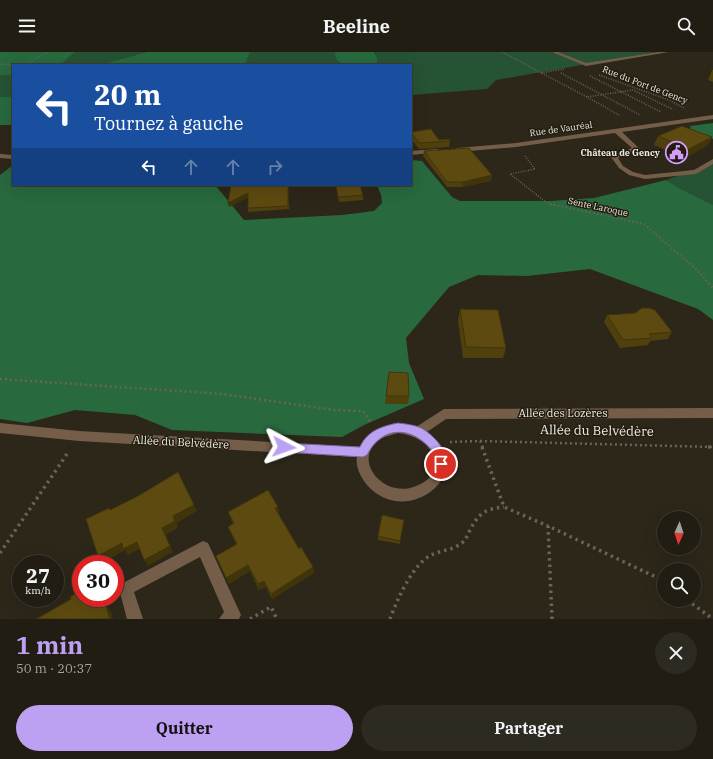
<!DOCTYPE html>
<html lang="fr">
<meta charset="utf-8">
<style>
body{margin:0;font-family:"IBM Plex Serif",serif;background:#2d2a21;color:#f1f3f6;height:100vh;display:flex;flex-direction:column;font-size:15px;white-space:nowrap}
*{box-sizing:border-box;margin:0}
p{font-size:13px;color:#a2a2a0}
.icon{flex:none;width:22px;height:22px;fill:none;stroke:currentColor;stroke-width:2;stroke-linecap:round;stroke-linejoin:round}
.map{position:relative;height:567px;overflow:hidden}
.side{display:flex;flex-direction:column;background:#211d13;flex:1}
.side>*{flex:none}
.hud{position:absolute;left:12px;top:12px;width:400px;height:122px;border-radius:0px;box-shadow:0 4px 16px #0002,0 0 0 1px #3e3b33;background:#1a4fa0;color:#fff;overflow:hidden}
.needle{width:26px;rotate:183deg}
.fabs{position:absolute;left:657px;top:459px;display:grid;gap:8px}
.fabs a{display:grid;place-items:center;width:44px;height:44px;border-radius:50%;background:#211d13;box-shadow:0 4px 16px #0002,0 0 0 1px #3e3b33;font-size:20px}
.speed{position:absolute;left:12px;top:503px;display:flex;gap:8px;font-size:20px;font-weight:700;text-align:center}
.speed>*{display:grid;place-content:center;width:52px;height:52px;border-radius:50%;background:#211d13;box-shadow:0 4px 16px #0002,0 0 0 1px #3e3b33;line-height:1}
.speed small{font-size:10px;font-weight:400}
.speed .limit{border:6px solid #d22;background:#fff;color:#111}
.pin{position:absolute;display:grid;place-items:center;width:34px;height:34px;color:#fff;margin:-17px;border:2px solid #fff;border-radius:50%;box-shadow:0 1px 4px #0007}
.me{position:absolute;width:44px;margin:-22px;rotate:94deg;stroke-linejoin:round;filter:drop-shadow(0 0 3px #0008)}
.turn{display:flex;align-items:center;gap:14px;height:84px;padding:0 16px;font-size:18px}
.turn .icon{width:52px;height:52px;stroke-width:2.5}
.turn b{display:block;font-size:28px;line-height:34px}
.lanes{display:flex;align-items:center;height:38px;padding:0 16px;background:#0003;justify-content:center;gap:20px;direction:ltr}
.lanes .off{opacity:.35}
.round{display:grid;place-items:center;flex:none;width:42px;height:42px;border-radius:21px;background:#2d2a21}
.headline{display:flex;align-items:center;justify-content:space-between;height:68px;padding:0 16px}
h1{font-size:24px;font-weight:800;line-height:30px;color:#bca0f2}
.action{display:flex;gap:8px;margin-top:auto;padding:8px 16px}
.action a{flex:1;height:46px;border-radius:24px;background:#bca0f2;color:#111;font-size:16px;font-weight:800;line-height:46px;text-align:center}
.action a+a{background:#2d2a21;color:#f1f3f6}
header{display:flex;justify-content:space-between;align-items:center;height:52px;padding:0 16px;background:#211d13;font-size:18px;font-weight:800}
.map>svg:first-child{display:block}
.green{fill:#265334}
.forest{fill:#28693e}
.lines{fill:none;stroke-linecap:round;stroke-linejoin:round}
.path-far3{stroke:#696458;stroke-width:1.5;stroke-dasharray:1 1.5;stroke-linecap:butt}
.path-far2{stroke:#696458;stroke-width:2;stroke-dasharray:1.5 2.5;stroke-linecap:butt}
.path-far1{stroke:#696458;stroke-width:2.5;stroke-dasharray:2 3;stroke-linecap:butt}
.path{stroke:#696458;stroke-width:3.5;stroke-dasharray:2.5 4;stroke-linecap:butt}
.minor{fill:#745e49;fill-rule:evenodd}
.wall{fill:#4f400e}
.shaded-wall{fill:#40340b}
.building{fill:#5c4a10;stroke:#40340b}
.route{fill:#bca0f2;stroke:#7a689d}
.labels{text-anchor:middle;stroke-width:3;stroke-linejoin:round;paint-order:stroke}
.far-street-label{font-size:9px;fill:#eeebe2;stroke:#221d10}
.far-poi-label{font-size:9px;font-weight:bold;fill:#eeebe2;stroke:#221d10;text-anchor:end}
.street-label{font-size:11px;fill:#eeebe2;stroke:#221d10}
.near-street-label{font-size:13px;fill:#eeebe2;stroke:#221d10}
</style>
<header><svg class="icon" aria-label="menu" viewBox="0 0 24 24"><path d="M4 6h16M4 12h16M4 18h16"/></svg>Beeline<svg class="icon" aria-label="search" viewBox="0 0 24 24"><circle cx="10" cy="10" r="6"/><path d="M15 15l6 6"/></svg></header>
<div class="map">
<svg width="713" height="567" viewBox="0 0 713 567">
<rect width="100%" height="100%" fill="#2c2719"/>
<path class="green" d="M 75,0 L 147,0 L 98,13 L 60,12 Z
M 250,0 L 334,0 L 337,9 L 346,13 L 245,13 Z
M 374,0 L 656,0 L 496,28 L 487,37 L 411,43 L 411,13 L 377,13 L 377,5 Z
M 0,23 L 13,23 L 13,44 L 0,45 Z
M 713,111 L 713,153 L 681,137 L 666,128 Z"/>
<path class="forest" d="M 0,0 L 75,0 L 61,12 L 68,13 L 13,13 L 13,23 L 0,23 Z
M 147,0 L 250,0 L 245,13 L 98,13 Z
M 334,0 L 374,0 L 377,5 L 377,13 L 343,12 L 337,9 Z
M 13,44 L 13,73 L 0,73 L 0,45 Z
M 713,71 L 713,87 L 691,77 L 690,74 Z
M 411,108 L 422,109 L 452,145 L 460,149 L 550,149 L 594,146 L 666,128 L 681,137 L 713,153 L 713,268 L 698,257 L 590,217 L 527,224 L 478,223 L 449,235 L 406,286 L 409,311 L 424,347 L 364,373 L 342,385 L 172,378 L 135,363 L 75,358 L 27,371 L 0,367 L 0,123 L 13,113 L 13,133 L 215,133 L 244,168 L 342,163 L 374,159 L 382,151 L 381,143 L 377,133 L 411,133 Z"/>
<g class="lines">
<path class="path-far3" d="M 502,0 L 587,45
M 0,12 L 17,13
M 23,13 L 48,0
M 541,21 L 564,17
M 561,21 L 640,63
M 599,23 L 669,48 L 684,56
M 590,24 L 661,60
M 619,63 L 587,45 L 633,38 L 672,57
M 525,104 L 535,117 L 510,122 L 547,151 L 555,153"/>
<path class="path-far2" d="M 550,152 L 644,172 L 697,218 L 713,236"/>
<path class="path-far1" d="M 0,327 L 223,342 L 334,358 L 363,359 L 370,369
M 480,389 L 483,396
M 450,390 L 479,389 L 713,395"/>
<path class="path" d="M 482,395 L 504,455 L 548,474
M 708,395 L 713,395
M 0,501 L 69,399
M 687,548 L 713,567
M 250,567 L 271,555 L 277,567
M 390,567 C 397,548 412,513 431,503 C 442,498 454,498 463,490 C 466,487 467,484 469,480 C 478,462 484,457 504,455
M 552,567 L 548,474 L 658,526 L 664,531"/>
<path class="minor" d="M 552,0 L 558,0 L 586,11 L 658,0 L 669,0 L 586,14 Z
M 713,63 L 713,67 L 622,80 L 640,97 L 618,106 L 623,114 L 633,120 L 645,123 L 694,118 L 713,107 L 713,112 L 696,122 L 645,127 L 629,123 L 619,116 L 611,105 L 632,96 L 615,81 L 516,95 L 457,100 L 454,98 L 457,96 L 516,91 Z
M 437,97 L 440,99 L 439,100 L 411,103 L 411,99 Z
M 0,102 L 13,103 L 13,107 L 0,106 Z
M 713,356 L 713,366 L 446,367 L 427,380 C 482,418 407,479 367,433 C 361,426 355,414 357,405 L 79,389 L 0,381 L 0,371 L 79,379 L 359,395 L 372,380 L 376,378 L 398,371 L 416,375 L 444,357 ZM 398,381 C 414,383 435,392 433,412 C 433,417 433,422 429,426 C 425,430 421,432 416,434 C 383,448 350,406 381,387 C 385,384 393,383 398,381 Z
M 203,489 L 208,491 L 241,563 L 239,567 L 219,567 L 224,560 L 200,505 L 134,540 L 143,567 L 127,567 L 119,537 L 121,532 Z"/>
</g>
<path class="wall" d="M 712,18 L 713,18 L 713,30 L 708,28 Z
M 411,80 L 439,88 L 450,89 L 449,95 L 419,97 L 411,87 Z
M 658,84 L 712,85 L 708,93 L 685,106 L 654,93 Z
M 424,99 L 492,123 L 491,129 L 462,135 L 447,135 L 423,104 Z
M 231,133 L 288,133 L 289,157 L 248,160 L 248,145 L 229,155 Z
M 336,133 L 360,133 L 363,143 L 363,148 L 339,150 Z
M 460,257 L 506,296 L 503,306 L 463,306 L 458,268 Z
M 607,263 L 672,280 L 668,287 L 650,289 L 648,293 L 620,296 L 604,270 Z
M 386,344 L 409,344 L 408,352 L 385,352 Z
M 228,460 L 279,461 L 278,462 L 299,497 L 314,521 L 272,547 L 266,535 L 259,538 L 250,519 L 229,532 L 216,504 L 236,492 L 231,481 L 228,475 L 233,472 Z
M 404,468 L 400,492 L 378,488 L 378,484 Z"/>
<path class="shaded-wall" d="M 712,85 L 708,93 L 685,106 L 689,97 Z
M 492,123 L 491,129 L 462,135 L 463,130 Z
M 248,141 L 249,145 L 229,155 L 228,151 Z
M 194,453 L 197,459 L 177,471 L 178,476 L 166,483 L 173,500 L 148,514 L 144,508 L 162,476 L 173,464 Z
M 278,455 L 279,461 L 277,463 L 275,456 Z
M 137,490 L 141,496 L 128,503 L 125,498 L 103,511 L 98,504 L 122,491 Z
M 248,513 L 250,519 L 229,532 L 226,526 Z
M 313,515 L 314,521 L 272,547 L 271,542 Z
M 264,529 L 266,535 L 259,538 L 258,532 Z
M 100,546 L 103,546 L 108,560 L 102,555 Z
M 106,553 L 111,559 L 113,567 L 110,567 Z"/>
<path class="building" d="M 682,74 L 712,85 L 689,97 L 658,84 Z
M 431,77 L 439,88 L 449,87 L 450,89 L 419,91 L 411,80 Z
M 469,96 L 492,123 L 463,130 L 447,130 L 424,99 L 455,97 Z
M 231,133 L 288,133 L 288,154 L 248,156 L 248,141 L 228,151 Z
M 336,133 L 360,133 L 363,143 L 338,145 Z
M 642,256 L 649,256 L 655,258 L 672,280 L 649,282 L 652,286 L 623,288 L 607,263 L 635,261 Z
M 460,257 L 498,258 L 506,296 L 466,295 Z
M 389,320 L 408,321 L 409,344 L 386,344 Z
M 178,420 L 194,453 L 173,464 L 175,469 L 162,476 L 170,494 L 144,508 L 137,490 L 123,497 L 122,491 L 98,504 L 86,467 L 109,456 L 110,458 L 138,444 Z
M 268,438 L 278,455 L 275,456 L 299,497 L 301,495 L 313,515 L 271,542 L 264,529 L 258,532 L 248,513 L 226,526 L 216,504 L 237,492 L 228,475 L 234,471 L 228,460 Z
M 382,463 L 404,468 L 400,489 L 378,484 Z
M 81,538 L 81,546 L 100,546 L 102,555 L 106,553 L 110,567 L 36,567 L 71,547 L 70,545 Z"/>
<path class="route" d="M 398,371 C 406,372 416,373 423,377 C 434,384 451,401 445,416 L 441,417 L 437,416 C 434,409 435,401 430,396 C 409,373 381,375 367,403 L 363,405 L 284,400 L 280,399 L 279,395 L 280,392 L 284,391 L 360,395 C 367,379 382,374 398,371 Z"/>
<defs>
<symbol id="civic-ring" viewBox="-11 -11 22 22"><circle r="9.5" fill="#221d10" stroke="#d49cfc" stroke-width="1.5"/><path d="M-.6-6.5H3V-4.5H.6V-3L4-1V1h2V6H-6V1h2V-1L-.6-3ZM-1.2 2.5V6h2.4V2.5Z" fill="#d49cfc"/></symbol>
</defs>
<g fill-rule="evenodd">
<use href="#civic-ring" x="664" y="88" width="25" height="25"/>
</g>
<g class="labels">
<g class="far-street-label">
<text transform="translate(645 33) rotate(21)" y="3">Rue du Port de Gency</text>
<text transform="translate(561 77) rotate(-8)" y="3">Rue de Vauréal</text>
<text transform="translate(598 155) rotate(12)" y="3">Sente Laroque</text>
</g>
<g class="far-poi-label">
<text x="660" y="104">Château de Gency</text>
</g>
<g class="street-label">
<text x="563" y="365">Allée des Lozères</text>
<text transform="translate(181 390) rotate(3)" y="4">Allée du Belvédère</text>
</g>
<g class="near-street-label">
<text transform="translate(597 378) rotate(1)" y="5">Allée du Belvédère</text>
</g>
</g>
</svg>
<div class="fabs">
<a><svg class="needle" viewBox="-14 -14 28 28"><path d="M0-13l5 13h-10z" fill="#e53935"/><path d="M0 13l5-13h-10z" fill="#a2a2a0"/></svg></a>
<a><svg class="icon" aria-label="search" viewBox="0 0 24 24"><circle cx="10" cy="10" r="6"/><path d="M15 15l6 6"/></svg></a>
</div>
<div class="speed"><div>27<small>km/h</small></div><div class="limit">30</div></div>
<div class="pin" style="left:441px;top:412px;background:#d93025"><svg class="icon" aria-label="arrive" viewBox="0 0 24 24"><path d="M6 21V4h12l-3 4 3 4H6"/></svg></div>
<svg class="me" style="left:284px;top:395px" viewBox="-20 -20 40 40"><path d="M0-17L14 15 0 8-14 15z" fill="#bca0f2" stroke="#fff" stroke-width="4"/></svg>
<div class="hud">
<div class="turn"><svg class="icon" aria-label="left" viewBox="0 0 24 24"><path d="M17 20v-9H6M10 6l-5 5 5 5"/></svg><div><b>20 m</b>Tournez à gauche</div></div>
<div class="lanes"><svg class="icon" aria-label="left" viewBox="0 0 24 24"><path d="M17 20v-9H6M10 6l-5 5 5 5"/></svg><svg class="icon off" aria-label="ahead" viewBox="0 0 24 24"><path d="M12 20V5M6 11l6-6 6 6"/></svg><svg class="icon off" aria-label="ahead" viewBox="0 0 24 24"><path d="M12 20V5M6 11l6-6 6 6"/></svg><svg class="icon off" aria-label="right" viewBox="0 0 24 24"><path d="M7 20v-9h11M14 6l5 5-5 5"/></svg></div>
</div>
</div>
<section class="side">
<div class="headline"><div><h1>1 min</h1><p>50 m · 20:37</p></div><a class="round"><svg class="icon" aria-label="close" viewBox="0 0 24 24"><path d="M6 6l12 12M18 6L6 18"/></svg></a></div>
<div class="action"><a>Quitter</a><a>Partager</a></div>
</section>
